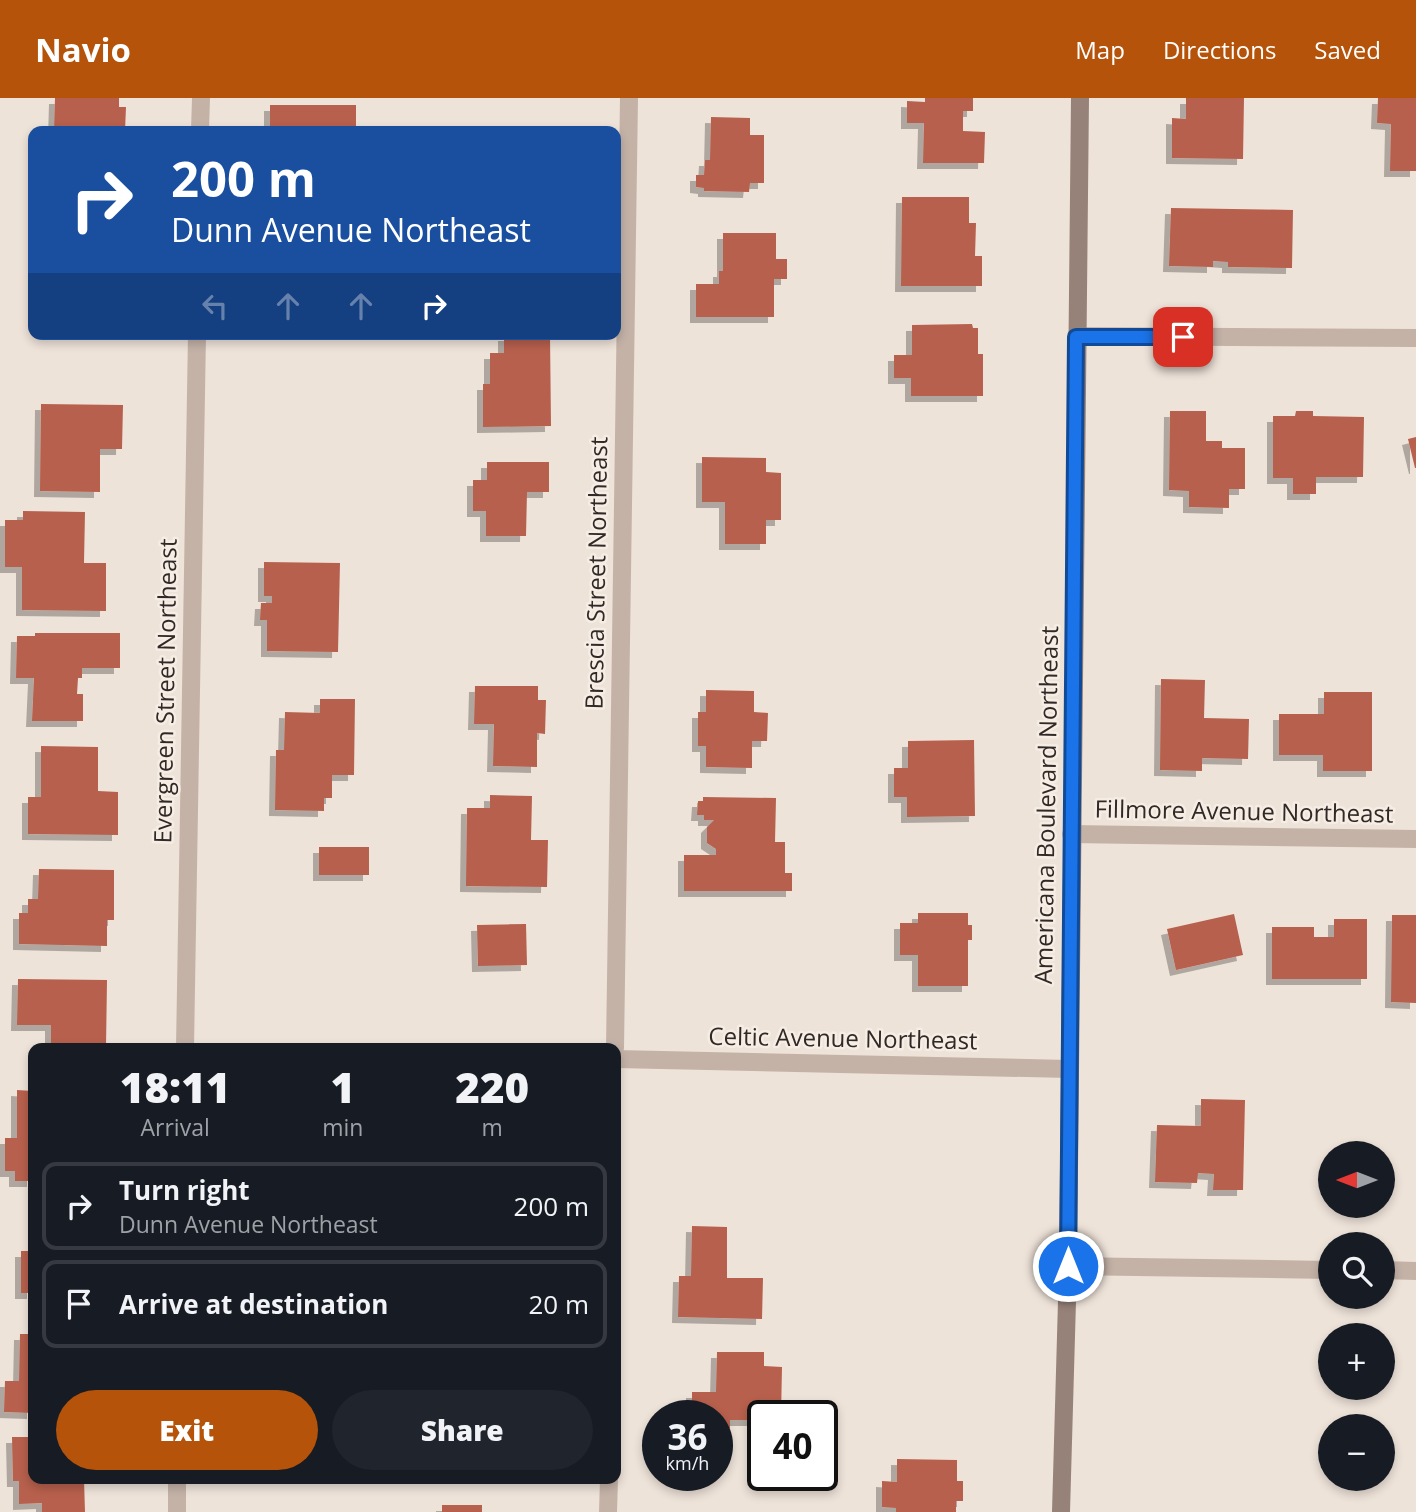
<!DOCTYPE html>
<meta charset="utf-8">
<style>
body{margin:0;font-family:"Open Sans",sans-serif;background:#20242c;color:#f1f3f6;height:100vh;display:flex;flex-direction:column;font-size:26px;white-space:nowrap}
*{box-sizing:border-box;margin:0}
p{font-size:23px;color:#9ea1a6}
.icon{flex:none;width:38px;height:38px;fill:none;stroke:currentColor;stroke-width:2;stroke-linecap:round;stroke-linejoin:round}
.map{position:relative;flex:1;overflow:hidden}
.side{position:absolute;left:28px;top:945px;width:593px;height:441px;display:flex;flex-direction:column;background:#171b24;border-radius:14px;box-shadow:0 4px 10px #0003}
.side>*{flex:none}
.banner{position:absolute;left:28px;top:28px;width:593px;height:214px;border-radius:14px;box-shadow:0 4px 10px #0003;background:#1a4fa0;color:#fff;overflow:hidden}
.needle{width:46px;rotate:270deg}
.buttons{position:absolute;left:1318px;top:1043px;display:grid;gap:14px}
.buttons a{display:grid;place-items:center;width:77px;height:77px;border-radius:50%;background:#171b24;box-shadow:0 4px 10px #0003;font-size:35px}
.speed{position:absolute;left:642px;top:1302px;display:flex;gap:14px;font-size:35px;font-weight:700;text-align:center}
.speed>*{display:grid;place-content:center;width:91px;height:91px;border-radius:50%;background:#171b24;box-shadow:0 4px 10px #0003;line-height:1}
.speed small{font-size:18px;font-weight:400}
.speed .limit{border:4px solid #111;border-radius:10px;background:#fff;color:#111}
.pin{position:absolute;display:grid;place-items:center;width:60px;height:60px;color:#fff;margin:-30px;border-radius:14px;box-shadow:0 4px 10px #0006}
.me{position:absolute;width:77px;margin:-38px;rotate:0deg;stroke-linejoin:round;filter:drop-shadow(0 0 5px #0008)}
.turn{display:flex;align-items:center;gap:24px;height:147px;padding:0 28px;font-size:32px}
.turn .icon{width:91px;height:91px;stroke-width:2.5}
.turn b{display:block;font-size:49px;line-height:60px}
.lanes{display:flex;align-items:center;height:66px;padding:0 28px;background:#0003;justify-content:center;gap:35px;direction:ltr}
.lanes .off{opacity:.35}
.eta{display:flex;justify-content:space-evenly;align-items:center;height:119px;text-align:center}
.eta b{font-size:42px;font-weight:800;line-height:49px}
.primary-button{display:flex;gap:14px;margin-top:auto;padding:14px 28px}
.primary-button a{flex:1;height:80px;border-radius:42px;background:#b45309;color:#fff;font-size:28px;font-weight:800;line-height:80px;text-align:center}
.primary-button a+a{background:#20242c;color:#f1f3f6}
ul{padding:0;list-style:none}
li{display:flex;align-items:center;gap:21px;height:88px;margin:0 14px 10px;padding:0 14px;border:4px solid #363941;border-radius:14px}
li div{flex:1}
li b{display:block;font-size:26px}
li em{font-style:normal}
header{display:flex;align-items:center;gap:42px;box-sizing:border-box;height:98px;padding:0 35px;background:#b45309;color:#fff}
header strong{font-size:33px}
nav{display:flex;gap:38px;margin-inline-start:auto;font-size:24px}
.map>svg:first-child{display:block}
.building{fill:#b7604d;filter:url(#shadow)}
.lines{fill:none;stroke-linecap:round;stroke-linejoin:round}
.street{stroke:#c4b2a7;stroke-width:18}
.secondary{stroke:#978279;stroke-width:18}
.route-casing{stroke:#114b97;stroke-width:18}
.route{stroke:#1a73e8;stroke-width:12}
.labels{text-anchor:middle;stroke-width:5;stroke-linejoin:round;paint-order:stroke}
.street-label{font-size:24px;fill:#312926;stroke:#f6ede5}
</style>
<header>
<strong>Navio</strong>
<nav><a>Map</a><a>Directions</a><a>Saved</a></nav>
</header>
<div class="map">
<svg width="1416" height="1414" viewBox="0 0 1416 1414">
<defs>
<filter id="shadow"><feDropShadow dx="-6" dy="6" stdDeviation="0" flood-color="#0004"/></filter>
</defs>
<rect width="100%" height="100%" fill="#eee3d9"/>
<path class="building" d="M 55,0 L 119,0 L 119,9 L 126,9 L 125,33 L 54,33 Z
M 925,0 L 973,0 L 973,13 L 963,13 L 963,33 L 985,34 L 984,65 L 923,65 L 924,25 L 907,25 L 907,3 L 925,4 Z
M 1186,0 L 1244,0 L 1243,61 L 1172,60 L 1172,20 L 1186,21 Z
M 1378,0 L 1416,0 L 1416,73 L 1390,73 L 1391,26 L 1377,25 Z
M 270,7 L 356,7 L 356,33 L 270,33 Z
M 711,19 L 750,20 L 750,37 L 764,37 L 764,85 L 750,85 L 749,94 L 704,93 L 704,90 L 696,89 L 696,77 L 704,77 L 705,62 L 710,62 Z
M 902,99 L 969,99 L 969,125 L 976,125 L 975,158 L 982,158 L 982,188 L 901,188 Z
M 1171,110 L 1293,112 L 1292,170 L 1228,169 L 1228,164 L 1213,163 L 1213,169 L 1169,168 Z
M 723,135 L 776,135 L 776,161 L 787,161 L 787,181 L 774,181 L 774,219 L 696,219 L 696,186 L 719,186 L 719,173 L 723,173 Z
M 972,226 L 973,230 L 978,230 L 978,256 L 983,256 L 983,298 L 911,298 L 911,280 L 894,280 L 894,257 L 912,257 L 912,227 Z
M 504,237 L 550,237 L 551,328 L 483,329 L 483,286 L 490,286 L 490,255 L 504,255 Z
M 41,306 L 123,307 L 122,351 L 100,351 L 100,394 L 40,393 Z
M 1170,313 L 1206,313 L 1206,343 L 1222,343 L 1222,350 L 1245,350 L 1245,391 L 1229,391 L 1229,410 L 1189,409 L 1189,393 L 1169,392 Z
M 1296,313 L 1313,313 L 1313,318 L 1364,319 L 1363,379 L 1316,379 L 1316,396 L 1293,396 L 1293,380 L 1273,380 L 1273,318 L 1295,318 Z
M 1416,339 L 1416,370 L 1415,370 L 1408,341 Z
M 702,359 L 766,360 L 766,374 L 781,375 L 781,422 L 766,422 L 766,446 L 725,446 L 725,404 L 702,404 Z
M 487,364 L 549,364 L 549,394 L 527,394 L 526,438 L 486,438 L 486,413 L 473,413 L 473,382 L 487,382 Z
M 23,413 L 85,414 L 84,465 L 106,465 L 106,513 L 22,512 L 22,469 L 5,469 L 5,422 L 23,422 Z
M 264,464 L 340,465 L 338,554 L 267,553 L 267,522 L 260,522 L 261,505 L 272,505 L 272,498 L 264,498 Z
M 35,535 L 120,535 L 120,570 L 82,570 L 82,580 L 78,580 L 77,596 L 83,596 L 83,623 L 32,623 L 34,580 L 16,580 L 17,538 L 35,538 Z
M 1161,581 L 1205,582 L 1204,620 L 1249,621 L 1248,661 L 1202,660 L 1202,673 L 1160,672 Z
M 475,588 L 538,588 L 538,602 L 546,602 L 545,636 L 537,635 L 537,669 L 493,668 L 494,626 L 474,626 Z
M 706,592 L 754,593 L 754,614 L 768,615 L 767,643 L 752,643 L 752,670 L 706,669 L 706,648 L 698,648 L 698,614 L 706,614 Z
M 1324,594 L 1372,594 L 1372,673 L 1323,673 L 1323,657 L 1279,657 L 1279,616 L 1324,616 Z
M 320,601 L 355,601 L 354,677 L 332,677 L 332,700 L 324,700 L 324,713 L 275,712 L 276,652 L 284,652 L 285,614 L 320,615 Z
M 974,642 L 975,718 L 907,719 L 907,699 L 894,699 L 894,670 L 908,670 L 908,643 Z
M 41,648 L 98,649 L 98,693 L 118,694 L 118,737 L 28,736 L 28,699 L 41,699 Z
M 490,697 L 532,698 L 531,742 L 548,742 L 547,789 L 466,788 L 467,710 L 490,710 Z
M 703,699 L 776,700 L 775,744 L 785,744 L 785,775 L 792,775 L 792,793 L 684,793 L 684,757 L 716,757 L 716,751 L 707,745 L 707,729 L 714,722 L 704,722 L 704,717 L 697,717 L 698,703 L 703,703 Z
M 319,749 L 369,749 L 369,777 L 319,777 Z
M 39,771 L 114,772 L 114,822 L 107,822 L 107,848 L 19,846 L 19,815 L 28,815 L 28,801 L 38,801 Z
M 918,815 L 968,815 L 968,827 L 972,827 L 972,842 L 968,842 L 968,888 L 918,888 L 918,857 L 900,857 L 900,825 L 918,825 Z
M 1234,816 L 1243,857 L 1176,872 L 1167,831 Z
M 1392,817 L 1416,817 L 1416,905 L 1391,904 Z
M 1334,821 L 1367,821 L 1367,881 L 1272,881 L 1272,829 L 1314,829 L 1314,839 L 1334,839 Z
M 526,826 L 527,867 L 478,868 L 477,827 Z
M 18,881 L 107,882 L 106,950 L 51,950 L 51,927 L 17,927 Z
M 17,992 L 33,993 L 33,1083 L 15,1083 L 15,1073 L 5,1073 L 5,1040 L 17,1040 Z
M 1201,1001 L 1245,1002 L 1243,1092 L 1213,1092 L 1214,1076 L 1198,1075 L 1197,1085 L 1155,1084 L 1157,1027 L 1201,1028 Z
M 692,1128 L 727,1129 L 727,1180 L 763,1180 L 762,1221 L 678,1219 L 679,1178 L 691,1178 Z
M 21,1153 L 33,1153 L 33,1195 L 21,1195 Z
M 20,1236 L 33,1236 L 33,1315 L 4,1314 L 5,1283 L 19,1283 Z
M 717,1254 L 764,1254 L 764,1268 L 782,1269 L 781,1318 L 763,1318 L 763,1322 L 730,1322 L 730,1330 L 718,1330 L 718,1318 L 692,1318 L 692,1294 L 716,1294 Z
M 12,1339 L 33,1339 L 33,1381 L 84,1381 L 85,1414 L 42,1414 L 42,1405 L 19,1406 L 19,1383 L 13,1383 Z
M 897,1361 L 957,1362 L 957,1383 L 963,1383 L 963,1403 L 956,1403 L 956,1414 L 896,1414 L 896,1410 L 882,1409 L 882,1383 L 897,1384 Z
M 442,1407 L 482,1407 L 482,1414 L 442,1414 Z"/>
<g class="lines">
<path class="street" d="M 200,33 L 201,0
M 1076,238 L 1416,240
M 1071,736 L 1416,741
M 185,950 L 197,236
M 615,950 L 629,0
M 616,961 L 1069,971
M 1068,1168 L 1330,1172
M 1382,1172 L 1416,1173
M 177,1414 L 177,1381
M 608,1414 L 609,1381"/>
<path class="secondary" d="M 1061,1414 L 1068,1168 L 1080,0"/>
</g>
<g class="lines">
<defs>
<path id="route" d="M 1068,1168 L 1076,239 L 1183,239"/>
</defs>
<use href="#route" class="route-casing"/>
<use href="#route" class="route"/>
</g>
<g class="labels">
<g class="street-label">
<text transform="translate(597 475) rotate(-89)" y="8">Brescia Street Northeast</text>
<text transform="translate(166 593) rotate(-89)" y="8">Evergreen Street Northeast</text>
<text transform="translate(1047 707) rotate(-89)" y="8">Americana Boulevard Northeast</text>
<text transform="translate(1244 714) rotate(1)" y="8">Fillmore Avenue Northeast</text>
<text transform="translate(843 941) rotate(1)" y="8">Celtic Avenue Northeast</text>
</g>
</g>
</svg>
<div class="buttons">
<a><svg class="needle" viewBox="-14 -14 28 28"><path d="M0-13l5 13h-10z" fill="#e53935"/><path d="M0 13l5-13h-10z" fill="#9ea1a6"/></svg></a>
<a><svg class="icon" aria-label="search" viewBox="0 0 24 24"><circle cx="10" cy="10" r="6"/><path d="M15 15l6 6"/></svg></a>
<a>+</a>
<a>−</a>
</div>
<div class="speed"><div>36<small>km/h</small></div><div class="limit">40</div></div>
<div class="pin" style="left:1183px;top:239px;background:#d93025"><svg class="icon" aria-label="arrive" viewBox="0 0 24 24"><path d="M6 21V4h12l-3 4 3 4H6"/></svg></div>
<svg class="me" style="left:1068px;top:1168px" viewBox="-20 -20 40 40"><circle r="17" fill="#1a73e8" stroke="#fff" stroke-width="3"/><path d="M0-11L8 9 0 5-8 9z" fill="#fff"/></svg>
<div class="banner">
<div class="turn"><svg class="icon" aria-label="right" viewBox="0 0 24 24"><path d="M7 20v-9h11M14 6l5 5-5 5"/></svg><div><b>200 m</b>Dunn Avenue Northeast</div></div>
<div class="lanes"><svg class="icon off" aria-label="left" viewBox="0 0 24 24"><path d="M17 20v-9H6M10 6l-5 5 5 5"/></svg><svg class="icon off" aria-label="ahead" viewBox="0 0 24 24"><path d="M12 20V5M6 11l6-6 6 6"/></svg><svg class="icon off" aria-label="ahead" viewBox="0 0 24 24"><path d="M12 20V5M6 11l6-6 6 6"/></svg><svg class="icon" aria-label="right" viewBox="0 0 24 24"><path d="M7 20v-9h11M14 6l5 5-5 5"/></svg></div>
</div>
<section class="side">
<div class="eta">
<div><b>18:11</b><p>Arrival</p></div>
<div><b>1</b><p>min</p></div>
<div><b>220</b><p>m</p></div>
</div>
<ul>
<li><svg class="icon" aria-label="right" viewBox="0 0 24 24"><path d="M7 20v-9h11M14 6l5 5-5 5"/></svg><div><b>Turn right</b><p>Dunn Avenue Northeast</p></div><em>200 m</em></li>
<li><svg class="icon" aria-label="arrive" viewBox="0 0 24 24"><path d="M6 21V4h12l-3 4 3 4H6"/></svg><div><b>Arrive at destination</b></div><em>20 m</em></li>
</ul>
<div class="primary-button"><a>Exit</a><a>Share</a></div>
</section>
</div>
